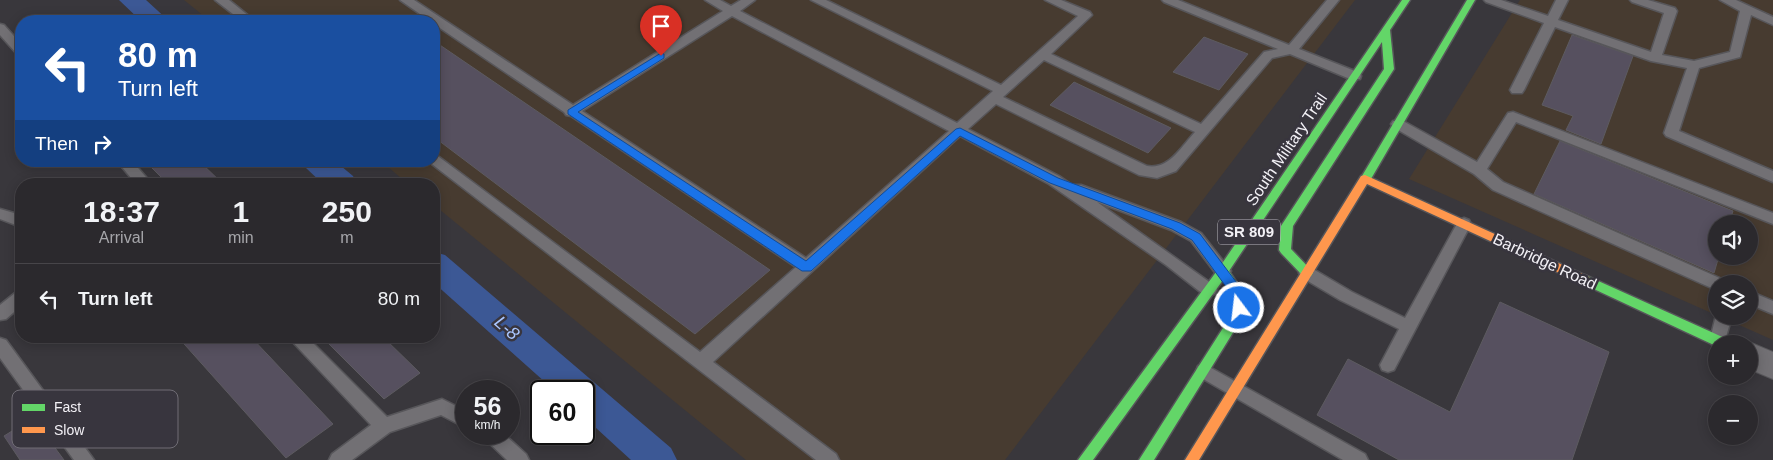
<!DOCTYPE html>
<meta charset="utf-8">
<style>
body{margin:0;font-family:Arial,sans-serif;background:#373539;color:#f1f3f6;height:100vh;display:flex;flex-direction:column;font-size:19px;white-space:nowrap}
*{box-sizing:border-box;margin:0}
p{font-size:16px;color:#a6a6aa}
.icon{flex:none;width:28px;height:28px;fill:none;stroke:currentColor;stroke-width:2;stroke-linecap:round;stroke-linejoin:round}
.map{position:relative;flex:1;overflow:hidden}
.panel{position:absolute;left:15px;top:178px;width:425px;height:165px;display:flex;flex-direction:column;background:#2b292d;border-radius:20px;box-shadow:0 2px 12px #0003,0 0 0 1px #474549}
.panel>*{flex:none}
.hud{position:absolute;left:15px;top:15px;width:425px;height:152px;border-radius:20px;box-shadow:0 2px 12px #0003,0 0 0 1px #474549;background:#1a4fa0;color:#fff;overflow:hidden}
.controls{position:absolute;left:1708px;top:215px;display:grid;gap:10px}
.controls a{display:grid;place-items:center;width:50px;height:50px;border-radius:50%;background:#2b292d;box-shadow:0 2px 12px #0003,0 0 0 1px #474549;font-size:25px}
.speed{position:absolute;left:455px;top:380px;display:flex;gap:10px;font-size:25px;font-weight:700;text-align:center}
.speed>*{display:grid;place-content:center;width:65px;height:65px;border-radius:50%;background:#2b292d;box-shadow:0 2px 12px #0003,0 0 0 1px #474549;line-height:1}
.speed small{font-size:12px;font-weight:400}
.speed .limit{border:2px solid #111;border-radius:8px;background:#fff;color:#111}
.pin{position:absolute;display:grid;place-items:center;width:42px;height:42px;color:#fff;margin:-51px -21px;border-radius:50% 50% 50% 0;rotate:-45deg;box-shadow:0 0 5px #0007}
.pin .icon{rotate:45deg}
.me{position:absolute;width:55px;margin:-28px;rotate:345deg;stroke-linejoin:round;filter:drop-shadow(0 0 4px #0008)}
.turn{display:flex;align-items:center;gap:18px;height:105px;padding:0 20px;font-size:22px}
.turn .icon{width:65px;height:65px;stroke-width:2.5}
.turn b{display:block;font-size:35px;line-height:42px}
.then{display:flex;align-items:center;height:48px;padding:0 20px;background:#0003;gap:10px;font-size:19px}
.eta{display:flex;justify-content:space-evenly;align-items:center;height:85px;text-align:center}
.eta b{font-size:30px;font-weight:800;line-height:35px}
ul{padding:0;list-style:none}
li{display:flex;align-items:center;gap:15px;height:70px;padding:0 20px;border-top:1px solid #474549}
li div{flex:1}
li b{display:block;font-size:19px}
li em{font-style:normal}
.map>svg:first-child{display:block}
.commercial{fill:#473b30;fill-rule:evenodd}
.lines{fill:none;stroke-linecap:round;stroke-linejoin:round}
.canal{fill:#3c5895;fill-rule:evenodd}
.building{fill:#56505f;stroke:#5d5b60}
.lane-casing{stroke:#57565a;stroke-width:3}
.street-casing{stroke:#57565a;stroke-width:2}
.fast-casing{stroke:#57565a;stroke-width:3}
.slow-casing{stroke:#57565a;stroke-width:3}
.lane{fill:#727074;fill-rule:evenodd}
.street{fill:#727074;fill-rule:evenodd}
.fast{fill:#63d668;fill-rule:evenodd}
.slow{fill:#ff974d;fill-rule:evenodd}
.route{fill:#1a73e8;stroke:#114b97}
.labels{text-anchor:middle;stroke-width:5;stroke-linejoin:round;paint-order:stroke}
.shield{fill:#38353e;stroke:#bbb9bf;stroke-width:1}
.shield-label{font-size:15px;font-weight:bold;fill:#f3f1f6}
.street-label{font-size:16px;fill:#f3f1f6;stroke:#38353e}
.water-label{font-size:18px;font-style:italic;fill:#aac6ff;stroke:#38353e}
.key{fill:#38353e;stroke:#706d75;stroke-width:1}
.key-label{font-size:14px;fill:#f3f1f6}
</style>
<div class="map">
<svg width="1773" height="460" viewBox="0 0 1773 460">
<rect width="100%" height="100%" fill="#39373c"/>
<path class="commercial" d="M 184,0 L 1355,0 L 1005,460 L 746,460 L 434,205 L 434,184 L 408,184 L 381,161 L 434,161 L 434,21 L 210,21 Z
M 1520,0 L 1773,0 L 1773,340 L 1719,316 L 1749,316 L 1749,284 L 1716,284 L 1716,315 L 1409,179 ZM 1716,224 L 1749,224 L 1749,256 L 1716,256 Z"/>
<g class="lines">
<path class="canal" d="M 119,0 L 146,0 L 169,21 L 141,21 Z
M 302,161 L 335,161 L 353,176 L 357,184 L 323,184 L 306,168 Z
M 434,252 L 445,255 L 671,448 L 677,460 L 631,460 L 584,417 L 584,391 L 555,391 L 434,283 Z"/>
</g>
<path class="building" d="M 1572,35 L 1633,56 L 1601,144 L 1566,130 L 1573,116 L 1542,105 Z
M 1204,37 L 1248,54 L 1219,90 L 1173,72 Z
M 434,41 L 770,270 L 695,334 L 434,137 Z
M 1074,82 L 1171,128 L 1148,153 L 1050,105 Z
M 1560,141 L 1733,211 L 1729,224 L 1716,224 L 1716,256 L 1719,256 L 1714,273 L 1534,194 Z
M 145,161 L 199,161 L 223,184 L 168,184 Z
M 1500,302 L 1609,352 L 1572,460 L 1399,460 L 1317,415 L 1348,359 L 1450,412 Z
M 177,336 L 250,336 L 333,424 L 286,458 Z
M 321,336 L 382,336 L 420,373 L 384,399 Z
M 33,418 L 64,460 L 20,460 L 4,436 Z"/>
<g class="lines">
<defs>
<path id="lane" d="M 215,0 L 229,0 L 255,21 L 242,21 Z
M 400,0 L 414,0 L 573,105 L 723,11 L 705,0 L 720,0 L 731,6 L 741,0 L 755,0 L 740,11 L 957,123 L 993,91 L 811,0 L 826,0 L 1001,85 L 1078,16 L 1045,0 L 1061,0 L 1090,12 L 1092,15 L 1051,54 L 1201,124 L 1264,52 L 1278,49 L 1164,2 L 1162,0 L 1178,0 L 1289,45 L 1327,0 L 1339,0 L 1299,49 L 1360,73 L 1361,76 L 1360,79 L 1350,79 L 1290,54 L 1272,58 L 1176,171 L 1157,178 L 1139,175 L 996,104 L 968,129 L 1059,176 L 1072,185 L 1081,185 L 1181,222 L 1201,233 L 1231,271 L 1229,275 L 1223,277 L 1217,275 L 1191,241 L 1171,230 L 1097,202 L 1215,286 L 1217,290 L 1215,294 L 1209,296 L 1203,294 L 1166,265 L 1049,184 L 960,136 L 713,362 L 836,454 L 839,460 L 816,460 L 428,161 L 434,161 L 434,155 L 439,157 L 700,352 L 796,267 L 571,116 L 566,115 L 564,112 L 434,24 L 434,21 L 430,21 ZM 732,16 L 949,131 L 806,258 L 582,111 ZM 1044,60 L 1195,132 C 1181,147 1169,170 1147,166 L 1003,97 Z
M 1484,0 L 1501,0 L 1548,16 L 1556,0 L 1568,0 L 1558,20 L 1651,52 L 1664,13 L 1632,2 L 1630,0 L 1648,0 L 1675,8 L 1677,11 L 1662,55 L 1694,61 L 1730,52 L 1740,11 L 1720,0 L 1736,0 L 1773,17 L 1773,25 L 1751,15 L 1740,57 L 1699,68 L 1679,131 L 1773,171 L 1773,182 L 1666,136 L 1664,133 L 1687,68 L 1651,61 L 1555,27 L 1524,90 L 1522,93 L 1512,93 L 1510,90 L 1544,23 L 1486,2 Z
M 0,24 L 4,25 L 21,44 L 21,55 L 17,54 L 0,35 Z
M 1513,112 L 1773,213 L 1773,224 L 1516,122 L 1487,169 L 1503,182 L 1724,280 L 1726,284 L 1716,284 L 1716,290 L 1493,190 L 1474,174 L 1393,127 L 1391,124 L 1393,121 L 1403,121 L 1477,162 L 1508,113 Z
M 117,161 L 132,161 L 152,184 L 136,184 Z
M 0,209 L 21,215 L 21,227 L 0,219 Z
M 1464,218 L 1469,220 L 1471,224 L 1394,370 L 1388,372 L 1382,370 L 1380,365 L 1399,329 L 1340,300 L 1301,277 L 1299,273 L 1301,269 L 1307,267 L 1313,269 L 1352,292 L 1405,318 L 1459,220 Z
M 21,291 L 21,306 L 6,319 L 0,320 L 0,305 L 15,293 Z
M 1749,291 L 1773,301 L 1773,314 L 1749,304 Z
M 1716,315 L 1732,316 L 1724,344 L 1716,344 L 1716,346 L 1712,345 L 1710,340 Z
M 287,336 L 306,336 L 387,417 L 442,399 L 466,411 L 466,428 L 441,415 L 390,432 L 352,460 L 329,460 L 332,454 L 371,425 Z
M 0,338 L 6,340 L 94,460 L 74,460 L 0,358 Z
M 1204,364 L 1365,454 L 1368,460 L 1343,460 L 1198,376 L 1196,371 L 1198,366 Z
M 483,434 L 504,434 L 526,454 L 529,460 L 507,460 L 486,440 Z"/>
<path id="street" d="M 1749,342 L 1773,352 L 1773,379 L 1749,369 L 1749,344 L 1745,344 Z"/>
<path id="fast" d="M 1402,0 L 1410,0 L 1390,30 L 1394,69 L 1293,226 L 1291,249 L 1311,270 L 1313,273 L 1311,276 L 1303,276 L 1281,253 L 1279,250 L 1281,226 L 1384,69 L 1382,42 L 1229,271 L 1248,299 L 1242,318 L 1154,460 L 1139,460 L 1230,317 L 1236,299 L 1223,280 L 1093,460 L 1078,460 L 1219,268 Z
M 1467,0 L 1475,0 L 1368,184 L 1360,184 L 1359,181 Z
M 1585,275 L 1729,340 L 1731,344 L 1716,344 L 1716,346 L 1581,283 L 1579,280 L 1581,277 Z"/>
<path id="slow" d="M 1365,175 L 1589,277 L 1591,280 L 1589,283 L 1581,283 L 1367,184 L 1199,460 L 1185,460 L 1361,176 Z"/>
</defs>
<use href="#lane" class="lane-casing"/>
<use href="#street" class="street-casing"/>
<use href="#fast" class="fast-casing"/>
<use href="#slow" class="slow-casing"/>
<use href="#lane" class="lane"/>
<use href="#street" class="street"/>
<use href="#fast" class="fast"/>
<use href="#slow" class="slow"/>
</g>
<path class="route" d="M 661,53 L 664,54 L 664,58 L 578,112 L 806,261 L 956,129 L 960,128 L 1058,178 L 1180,223 L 1200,234 L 1246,295 L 1248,299 L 1243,312 L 1235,312 L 1233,308 L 1235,299 L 1192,240 L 1172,229 L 1050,183 L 960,136 L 811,271 L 802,271 L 568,114 L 568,110 Z"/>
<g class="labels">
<rect class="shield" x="1218" y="219.5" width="62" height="25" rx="4"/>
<g class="shield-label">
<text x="1249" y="237">SR 809</text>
</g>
<g class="street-label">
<text transform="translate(1286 149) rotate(-56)" y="6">South Military Trail</text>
<text transform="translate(1545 261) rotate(25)" y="6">Barbridge Road</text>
</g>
<g class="water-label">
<text transform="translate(507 328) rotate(41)" y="6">L-8</text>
</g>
</g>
<rect x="12" y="390" width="166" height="58" rx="8" class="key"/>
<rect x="22" y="404" width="23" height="7" fill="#63d668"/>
<rect x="22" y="427" width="23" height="6" fill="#ff974d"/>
<g class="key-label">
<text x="54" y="412">Fast</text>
<text x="54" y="435">Slow</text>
</g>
</svg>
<div class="controls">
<a><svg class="icon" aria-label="sound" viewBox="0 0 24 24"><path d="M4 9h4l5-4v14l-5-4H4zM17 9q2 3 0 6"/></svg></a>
<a><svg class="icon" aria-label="layers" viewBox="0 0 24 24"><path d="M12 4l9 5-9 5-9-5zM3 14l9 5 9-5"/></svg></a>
<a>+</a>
<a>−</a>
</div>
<div class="speed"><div>56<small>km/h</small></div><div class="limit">60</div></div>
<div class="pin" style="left:661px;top:56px;background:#d93025"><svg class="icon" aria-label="arrive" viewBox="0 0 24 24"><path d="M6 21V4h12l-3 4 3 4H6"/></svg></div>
<svg class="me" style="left:1239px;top:308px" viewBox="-20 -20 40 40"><circle r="17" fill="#1a73e8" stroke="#fff" stroke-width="3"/><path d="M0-11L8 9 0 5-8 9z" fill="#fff"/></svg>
<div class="hud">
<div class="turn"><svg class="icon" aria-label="left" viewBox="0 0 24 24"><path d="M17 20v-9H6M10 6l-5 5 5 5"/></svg><div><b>80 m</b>Turn left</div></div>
<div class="then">Then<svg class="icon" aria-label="right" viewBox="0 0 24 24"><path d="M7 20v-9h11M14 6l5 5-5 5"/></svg></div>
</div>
<section class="panel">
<div class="eta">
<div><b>18:37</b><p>Arrival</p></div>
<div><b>1</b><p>min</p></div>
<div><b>250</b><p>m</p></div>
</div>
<ul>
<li><svg class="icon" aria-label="left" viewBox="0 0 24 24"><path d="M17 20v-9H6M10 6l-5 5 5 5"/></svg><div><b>Turn left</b></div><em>80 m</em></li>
</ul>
</section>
</div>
